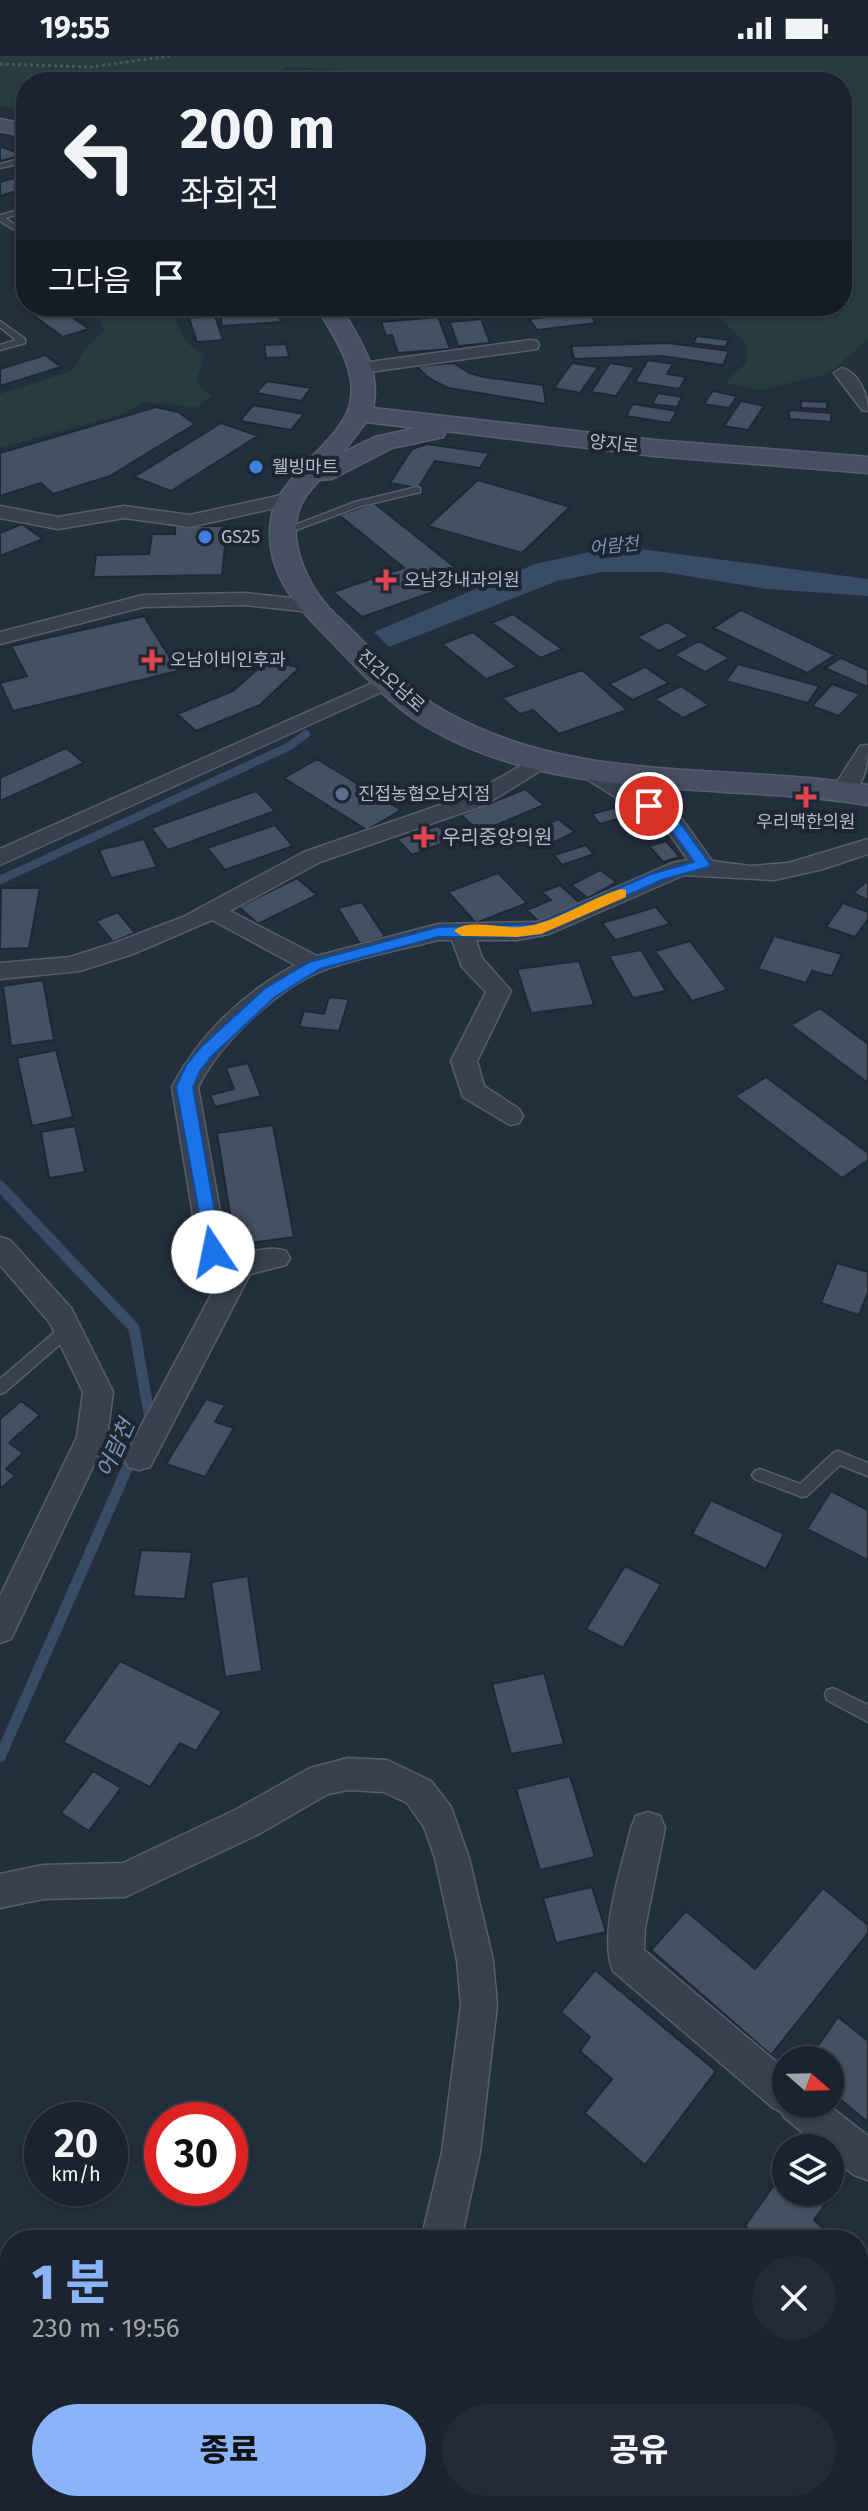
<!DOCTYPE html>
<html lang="ko">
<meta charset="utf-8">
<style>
body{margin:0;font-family:"Fira Sans","Noto Sans KR",sans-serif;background:#242b36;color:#f1f3f6;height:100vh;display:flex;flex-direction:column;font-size:30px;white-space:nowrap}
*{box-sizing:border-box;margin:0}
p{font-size:26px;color:#a0a4aa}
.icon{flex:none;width:44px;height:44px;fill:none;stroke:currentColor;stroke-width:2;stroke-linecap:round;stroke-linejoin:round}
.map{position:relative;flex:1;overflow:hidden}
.drawer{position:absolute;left:0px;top:2174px;width:868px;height:282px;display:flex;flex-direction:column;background:#1b232e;border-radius:32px 32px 0 0;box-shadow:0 2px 6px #0004,0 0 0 2px #39404a}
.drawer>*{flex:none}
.guide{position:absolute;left:16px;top:16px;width:836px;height:244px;border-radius:32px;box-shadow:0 2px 6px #0004,0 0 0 2px #39404a;background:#1b232e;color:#f1f3f6;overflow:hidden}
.needle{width:52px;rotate:110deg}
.controls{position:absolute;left:772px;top:1990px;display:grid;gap:16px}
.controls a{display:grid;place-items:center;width:72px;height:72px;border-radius:50%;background:#1b232e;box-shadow:0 2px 6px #0004,0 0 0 2px #39404a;font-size:40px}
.speed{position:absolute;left:24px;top:2046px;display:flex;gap:16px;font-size:40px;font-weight:700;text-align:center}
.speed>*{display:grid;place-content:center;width:104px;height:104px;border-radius:50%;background:#1b232e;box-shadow:0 2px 6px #0004,0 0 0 2px #39404a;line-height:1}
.speed small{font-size:20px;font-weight:400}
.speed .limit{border:12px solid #d22;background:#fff;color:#111}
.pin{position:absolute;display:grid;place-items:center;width:68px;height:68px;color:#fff;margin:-34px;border:4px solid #fff;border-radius:50%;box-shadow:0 2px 8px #0007}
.me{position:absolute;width:88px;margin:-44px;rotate:349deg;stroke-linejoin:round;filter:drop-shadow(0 0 6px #0008)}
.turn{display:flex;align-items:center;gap:28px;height:168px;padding:0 32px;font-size:36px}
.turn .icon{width:104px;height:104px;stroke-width:2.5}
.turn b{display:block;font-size:56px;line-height:68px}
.then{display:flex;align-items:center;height:76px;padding:0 32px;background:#0003;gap:16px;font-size:30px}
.round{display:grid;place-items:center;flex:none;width:84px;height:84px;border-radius:42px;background:#242b36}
.head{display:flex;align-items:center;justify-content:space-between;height:136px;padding:0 32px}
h1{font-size:48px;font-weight:800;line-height:60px;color:#8ab4f8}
.primary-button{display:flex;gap:16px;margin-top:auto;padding:16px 32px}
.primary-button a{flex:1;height:92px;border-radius:48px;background:#8ab4f8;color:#111;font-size:32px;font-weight:800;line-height:92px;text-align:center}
.primary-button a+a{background:#242b36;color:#f1f3f6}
.status{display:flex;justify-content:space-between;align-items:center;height:56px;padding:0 40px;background:#1b232e;direction:ltr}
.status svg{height:22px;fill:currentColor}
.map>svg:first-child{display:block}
.green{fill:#263c3f}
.water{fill:#394c67}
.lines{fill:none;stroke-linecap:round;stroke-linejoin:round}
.stream-far1{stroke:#394c67;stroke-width:8}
.stream{stroke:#394c67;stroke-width:11}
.building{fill:#455162;stroke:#1f2835;stroke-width:2}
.lane-casing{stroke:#565f6c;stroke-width:3}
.street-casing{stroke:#565f6c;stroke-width:3}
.secondary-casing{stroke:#565f6c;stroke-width:3}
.path{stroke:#44595c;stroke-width:3;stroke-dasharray:3 3;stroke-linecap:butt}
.lane{fill:#38414e;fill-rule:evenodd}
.street{fill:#38414e;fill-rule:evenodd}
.secondary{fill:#465061;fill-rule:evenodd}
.route{fill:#1a73e8;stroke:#114b97;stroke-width:2}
.slow{fill:#f59e0b}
.shop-dot{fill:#3f7fe0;stroke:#1d2633;stroke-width:3}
.health-dot{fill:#e0444e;stroke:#1d2633;stroke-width:3}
.service-dot{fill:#5c6f8a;stroke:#1d2633;stroke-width:3}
.labels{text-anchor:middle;stroke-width:8;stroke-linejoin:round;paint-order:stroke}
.far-street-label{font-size:18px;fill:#b4bcc9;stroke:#1d2633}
.far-poi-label{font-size:18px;fill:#b4bcc9;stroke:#1d2633;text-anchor:start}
.far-water-label{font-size:18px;font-style:italic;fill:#7c92b1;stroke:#1d2633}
.poi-label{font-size:20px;fill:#b4bcc9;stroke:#1d2633;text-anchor:start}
.water-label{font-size:22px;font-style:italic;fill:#7c92b1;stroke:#1d2633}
</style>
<div class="status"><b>19:55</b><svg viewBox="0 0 49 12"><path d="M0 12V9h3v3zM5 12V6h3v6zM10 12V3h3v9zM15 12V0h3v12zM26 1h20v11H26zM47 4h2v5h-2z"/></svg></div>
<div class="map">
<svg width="868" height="2455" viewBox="0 0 868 2455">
<rect width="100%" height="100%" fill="#242f3e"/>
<path class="green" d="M 0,0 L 868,0 L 868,284 L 828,318 L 761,334 L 725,327 L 746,307 L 746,288 L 718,260 L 703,250 L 842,250 L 842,26 L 343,26 L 343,14 L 288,11 L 253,26 L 26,26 L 26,56 L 0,50 Z
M 91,250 L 167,250 C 183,270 178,287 205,298 L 196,326 L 212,340 L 196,351 L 146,346 L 119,359 L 0,392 L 0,338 L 73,314 L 83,296 L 104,273 Z"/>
<path class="water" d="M 648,494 L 868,523 L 868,540 L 767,533 L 663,516 L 602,516 L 557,525 L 389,591 L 374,576 L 535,508 L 595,495 Z"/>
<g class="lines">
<path class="stream-far1" d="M 0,824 L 288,691 L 306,678"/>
<path class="stream" d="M 0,1130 L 134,1272 L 150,1363
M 0,1701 L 133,1399"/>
</g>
<path class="building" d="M 0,91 L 2,91 L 24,99 L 0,105 Z
M 26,119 L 26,132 L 0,140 L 0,126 Z
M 37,250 L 65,250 L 59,252 L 89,273 L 63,281 L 34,260 L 46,256 Z
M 670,250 L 674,256 L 611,262 L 605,251 Z
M 278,253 L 281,266 L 222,270 L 220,257 Z
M 588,256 L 596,267 L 537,274 L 529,263 Z
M 215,260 L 223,284 L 197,286 L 189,262 Z
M 438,261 L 450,293 L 398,297 L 392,279 L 386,280 L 381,266 Z
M 481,263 L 490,287 L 458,290 L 450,266 Z
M 697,280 L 729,284 L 725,291 L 693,287 Z
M 669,287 L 729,295 L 723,309 L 662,300 L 574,303 L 571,290 Z
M 286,288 L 289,301 L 266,302 L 264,289 Z
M 45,299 L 61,311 L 0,330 L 0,313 Z
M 648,304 L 673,308 L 667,318 L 686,321 L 679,333 L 635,326 Z
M 454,307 L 469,317 L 484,321 L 543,329 L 546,348 L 448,332 L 430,323 L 416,310 Z
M 572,307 L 598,311 L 580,337 L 554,332 Z
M 610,307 L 635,311 L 616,340 L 591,336 Z
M 267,325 L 311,332 L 301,345 L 256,337 Z
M 713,335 L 737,340 L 729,352 L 704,348 Z
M 658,337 L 682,341 L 677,351 L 652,348 Z
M 741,345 L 764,350 L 748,374 L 724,370 Z
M 801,345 L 827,346 L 827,353 L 801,352 Z
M 633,348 L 677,355 L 670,367 L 626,360 Z
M 253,349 L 304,358 L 291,374 L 240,365 Z
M 156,351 L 178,356 L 195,368 L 110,420 L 53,438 L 41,427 L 0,440 L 0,397 Z
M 789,354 L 831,357 L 831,366 L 789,363 Z
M 221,367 L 258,380 L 171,435 L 134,421 Z
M 427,388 L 489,397 L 480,412 L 435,405 L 418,432 L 390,427 L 412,393 Z
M 478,424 L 570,451 L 522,497 L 428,470 Z
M 374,447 L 456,512 L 429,522 L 442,533 L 362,561 L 333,536 L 404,512 L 339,459 Z
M 22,468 L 43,483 L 0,500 L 0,477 Z
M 175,470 L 227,470 L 222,519 L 93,521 L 96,499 L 149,498 L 152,478 L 175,478 Z
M 741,554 L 835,599 L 807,617 L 713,572 Z
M 513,558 L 562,593 L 541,602 L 492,567 Z
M 144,560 L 178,615 L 13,655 L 0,627 L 27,620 L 11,590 Z
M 667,566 L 689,580 L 659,595 L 637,581 Z
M 473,576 L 517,611 L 486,623 L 442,588 Z
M 699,585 L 729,602 L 705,616 L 674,599 Z
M 841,602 L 868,614 L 868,631 L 825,612 Z
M 269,603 L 299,612 L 260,649 L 196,675 L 177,658 L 233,635 Z
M 738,608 L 819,630 L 808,647 L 726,625 Z
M 645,611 L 669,627 L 633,644 L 609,628 Z
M 582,614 L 627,654 L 559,678 L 533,654 L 520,658 L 502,642 Z
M 832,628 L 860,638 L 839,660 L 812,650 Z
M 681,630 L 709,649 L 683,662 L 655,643 Z
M 66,692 L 84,707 L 0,745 L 0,722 Z
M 317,703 L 401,754 L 367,774 L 284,722 Z
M 525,733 L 544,749 L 480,776 L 461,759 Z
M 256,735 L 275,755 L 168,794 L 151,772 Z
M 620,750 L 628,760 L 600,768 L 592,758 Z
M 558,763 L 575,776 L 546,790 L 530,777 Z
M 275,769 L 293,790 L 225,814 L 207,792 Z
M 438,770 L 453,783 L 412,799 L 397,783 Z
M 144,783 L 157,811 L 111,822 L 99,794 Z
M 666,785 L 680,801 L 663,806 L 649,790 Z
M 586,789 L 594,798 L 562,809 L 554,799 Z
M 600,814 L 617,826 L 588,842 L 571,829 Z
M 498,817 L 527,847 L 476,867 L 448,836 Z
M 297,822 L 317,839 L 258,868 L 239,851 Z
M 868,824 L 868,844 L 853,837 Z
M 560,829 L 580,847 L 538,865 L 527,854 L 551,844 L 542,836 Z
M 1,832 L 40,832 L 29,892 L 0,893 Z
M 362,846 L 385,881 L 360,888 L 338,852 Z
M 843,847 L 868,856 L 868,863 L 855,881 L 826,871 Z
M 656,851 L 670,868 L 615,884 L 602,867 Z
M 118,856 L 135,877 L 113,886 L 96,865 Z
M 774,880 L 842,898 L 832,920 L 812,915 L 806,927 L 758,913 Z
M 690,885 L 727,934 L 692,945 L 655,895 Z
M 641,894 L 666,935 L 633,942 L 609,900 Z
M 579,905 L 594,949 L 531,957 L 517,913 Z
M 43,924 L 54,984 L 11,990 L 3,930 Z
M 329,941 L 349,943 L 339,975 L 299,971 L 304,955 L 324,958 Z
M 820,952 L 868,988 L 868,1027 L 791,969 Z
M 56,994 L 73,1061 L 32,1070 L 17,1002 Z
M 248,1007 L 261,1040 L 215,1051 L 210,1039 L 234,1033 L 226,1012 Z
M 766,1021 L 868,1097 L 868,1104 L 842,1122 L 735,1040 Z
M 273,1069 L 294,1181 L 235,1189 L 217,1077 Z
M 75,1070 L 85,1116 L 49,1122 L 41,1076 Z
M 837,1207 L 868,1216 L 868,1236 L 859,1259 L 821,1247 Z
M 206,1343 L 225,1349 L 215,1366 L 234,1372 L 205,1421 L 166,1408 Z
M 21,1345 L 40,1359 L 9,1387 L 23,1397 L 6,1413 L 15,1420 L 0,1433 L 0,1363 Z
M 831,1435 L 868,1454 L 868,1504 L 807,1473 Z
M 711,1444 L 784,1478 L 766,1513 L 692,1478 Z
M 141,1494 L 192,1496 L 185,1543 L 133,1540 Z
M 625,1510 L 661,1528 L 623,1592 L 586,1573 Z
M 248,1520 L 262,1615 L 225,1621 L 211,1526 Z
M 120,1605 L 222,1655 L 196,1695 L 180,1687 L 150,1731 L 63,1686 Z
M 544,1617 L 564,1688 L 511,1698 L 492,1628 Z
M 93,1715 L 121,1732 L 89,1775 L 61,1757 Z
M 570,1720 L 595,1801 L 540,1814 L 516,1733 Z
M 592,1831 L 606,1876 L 556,1887 L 543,1842 Z
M 823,1832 L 868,1869 L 868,1877 L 771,1999 L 651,1894 L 686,1855 L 755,1913 Z
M 595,1914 L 716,2015 L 645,2109 L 585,2057 L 612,2023 L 580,1995 L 590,1981 L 561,1956 Z
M 838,1961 L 868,1985 L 868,2066 L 830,2035 L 830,2004 L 808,2004 Z
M 786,2112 L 786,2136 L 832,2138 L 814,2164 L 837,2184 L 761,2184 L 745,2170 Z"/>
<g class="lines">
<defs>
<path id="lane" d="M 23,102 L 26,106 L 0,112 L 0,108 Z
M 26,152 L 26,156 L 5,162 L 26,176 L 26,181 L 0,165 L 0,159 Z
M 0,265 L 25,283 L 25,287 L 0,294 L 0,289 L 16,284 L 0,271 Z
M 417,431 L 420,432 L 420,436 L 361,450 L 285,478 L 277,476 L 355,446 Z
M 68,1267 L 73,1269 L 75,1273 L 73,1277 L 5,1336 L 0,1338 L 0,1323 L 63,1269 Z
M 838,1395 L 868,1407 L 868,1420 L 840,1409 L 807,1440 L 802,1441 L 755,1423 L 752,1419 L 755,1415 L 760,1413 L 800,1428 L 833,1397 Z
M 833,1632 L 868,1649 L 868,1666 L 827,1644 L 825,1639 L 827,1634 Z"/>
<path id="street" d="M 531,284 L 537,285 L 539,289 L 537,293 L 362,317 L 354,312 L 362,307 Z
M 842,312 C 859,317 868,339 868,355 L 862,354 L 834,317 Z
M 290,437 L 299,443 L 297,447 L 190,471 L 124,462 L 58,473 L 0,462 L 0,450 L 58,461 L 124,450 L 190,459 Z
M 245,537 L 310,544 L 320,550 L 310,556 L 245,549 L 143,551 L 0,588 L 0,576 L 143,539 Z
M 388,620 L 398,626 L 395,630 L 0,809 L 0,793 Z
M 868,689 C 868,707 865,735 843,741 L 835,739 L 832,734 L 860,690 Z
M 540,699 L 548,700 L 551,705 L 548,710 L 485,749 L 320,806 L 230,855 L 317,900 L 438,868 L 537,866 L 672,807 L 688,804 L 666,773 L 585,722 L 582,717 L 593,710 L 682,763 L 712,805 L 750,810 L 788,807 L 868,783 L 868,798 L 823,813 L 774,824 L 684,819 L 549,878 L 517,884 L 476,884 L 482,902 L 511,935 L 477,1005 L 484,1030 L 519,1053 L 523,1060 L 519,1067 L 510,1069 L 463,1041 L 451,1005 L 486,936 L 462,911 L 452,884 L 438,884 C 400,894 360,901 324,914 C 277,932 220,987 198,1031 L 226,1190 C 255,1203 261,1187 286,1195 L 290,1202 L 286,1209 L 250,1218 L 150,1411 L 139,1414 L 128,1411 L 124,1402 L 225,1213 L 203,1203 L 199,1196 L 172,1031 C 199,979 243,937 295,909 L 212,864 L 133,898 L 80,915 L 0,923 L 0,907 L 70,901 L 117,886 L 183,861 L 304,796 L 469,739 Z
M 0,1181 L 10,1184 L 71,1252 L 113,1336 L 107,1381 L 11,1583 L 0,1587 L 0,1540 L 77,1381 L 83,1336 L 50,1267 L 0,1209 Z
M 348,1702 L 387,1704 L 431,1725 L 451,1751 L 469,1802 L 493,1904 L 497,1949 L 480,2096 L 461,2184 L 421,2184 L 442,2096 L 461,1949 L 457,1904 L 435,1802 L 424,1771 L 407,1747 L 384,1736 L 348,1734 L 328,1738 L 259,1778 L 125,1841 L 43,1843 L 0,1852 L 0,1818 L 43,1809 L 123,1807 L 235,1754 L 310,1712 Z
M 648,1756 L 660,1760 L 665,1772 L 645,1872 L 644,1894 L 786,2014 L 786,2048 L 827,2048 L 868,2080 L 868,2124 L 854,2119 L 830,2099 L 830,2092 L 821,2092 L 784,2061 L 781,2056 L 773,2052 L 613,1915 C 598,1878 622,1811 631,1772 L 636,1760 Z
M 868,2310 L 868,2364 L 858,2368 L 858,2314 Z
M 338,2446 L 380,2446 L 377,2455 L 335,2455 Z
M 773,2446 L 817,2446 L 814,2455 L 770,2455 Z"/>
<path id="secondary" d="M 0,63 L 26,68 L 26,80 L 0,75 Z
M 316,250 L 340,250 C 358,281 382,314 373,352 L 654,384 L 868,401 L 868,417 L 654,400 L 446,375 L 443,381 L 392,392 L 332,423 L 319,424 C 314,430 308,436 304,443 C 282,480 308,532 335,558 C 370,590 401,630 443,654 C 572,729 726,707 868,729 L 868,749 C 719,725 552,749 419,666 C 385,644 358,613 330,584 C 295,549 261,513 272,458 C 276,442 286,430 297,417 C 313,398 336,380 347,357 C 363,320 334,280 316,250 ZM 366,366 L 416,372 L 375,381 L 342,397 Z"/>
</defs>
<use href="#lane" class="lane-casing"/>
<use href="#street" class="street-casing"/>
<use href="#secondary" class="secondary-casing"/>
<path class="path" d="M 0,8 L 91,11 L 171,0"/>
<use href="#lane" class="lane"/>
<use href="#street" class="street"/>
<use href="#secondary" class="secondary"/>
</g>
<path class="route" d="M 649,746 L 679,765 L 710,808 L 708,811 L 662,824 L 541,878 L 517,881 L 438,881 L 320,913 L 275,941 L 213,999 L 200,1015 L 193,1031 L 222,1196 L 220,1200 L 207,1200 L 176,1031 L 186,1009 L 201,991 L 264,933 L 309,906 L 438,871 L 538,868 L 651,818 L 694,806 L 669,771 L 643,753 L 643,747 Z"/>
<path class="slow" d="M 621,833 L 626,834 L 626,841 L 541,878 L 517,881 L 462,880 L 454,875 C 467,862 503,873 521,871 C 557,867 587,843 621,833 Z"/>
<g class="shop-dot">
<circle cx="256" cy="411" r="8"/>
<circle cx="205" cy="481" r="8"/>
</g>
<g class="health-dot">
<path d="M382 512h8v8h8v8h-8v8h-8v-8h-8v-8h8z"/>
<path d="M148 592h8v8h8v8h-8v8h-8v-8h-8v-8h8z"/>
<path d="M802 729h8v8h8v8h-8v8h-8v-8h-8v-8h8z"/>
<path d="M420 769h8v8h8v8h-8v8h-8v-8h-8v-8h8z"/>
</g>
<circle class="service-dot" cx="342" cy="738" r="8"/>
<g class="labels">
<g class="far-street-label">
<text transform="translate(614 388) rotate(6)" y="6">양지로</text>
<text transform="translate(391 625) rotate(42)" y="6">진건오남로</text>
</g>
<g class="far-poi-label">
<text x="272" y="417">웰빙마트</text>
<text x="221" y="487">GS25</text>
<text x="404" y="530">오남강내과의원</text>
<text x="170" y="610">오남이비인후과</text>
<text x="358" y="744">진접농협오남지점</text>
<text x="806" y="772" text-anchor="middle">우리맥한의원</text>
</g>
<g class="far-water-label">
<text transform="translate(614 490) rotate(-6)" y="6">어람천</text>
</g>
<g class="poi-label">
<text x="442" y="788">우리중앙의원</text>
</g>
<g class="water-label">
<text transform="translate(115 1392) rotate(-66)" y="8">어람천</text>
</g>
</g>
</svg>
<div class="controls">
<a><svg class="needle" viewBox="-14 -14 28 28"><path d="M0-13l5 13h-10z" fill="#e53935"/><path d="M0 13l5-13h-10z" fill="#a0a4aa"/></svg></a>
<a><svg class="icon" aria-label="layers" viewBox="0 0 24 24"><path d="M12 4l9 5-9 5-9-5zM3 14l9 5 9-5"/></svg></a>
</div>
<div class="speed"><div>20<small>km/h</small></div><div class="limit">30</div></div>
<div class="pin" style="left:649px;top:750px;background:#d93025"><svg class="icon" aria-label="arrive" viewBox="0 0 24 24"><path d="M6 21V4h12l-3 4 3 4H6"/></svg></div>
<svg class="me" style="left:213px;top:1196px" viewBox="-20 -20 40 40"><circle r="19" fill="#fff"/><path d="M0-13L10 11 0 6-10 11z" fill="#1a73e8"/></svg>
<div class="guide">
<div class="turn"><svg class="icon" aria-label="left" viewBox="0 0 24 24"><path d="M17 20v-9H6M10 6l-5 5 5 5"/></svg><div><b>200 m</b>좌회전</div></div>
<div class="then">그다음<svg class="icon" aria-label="arrive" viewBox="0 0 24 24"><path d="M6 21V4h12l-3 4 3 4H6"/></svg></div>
</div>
<section class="drawer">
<div class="head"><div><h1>1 분</h1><p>230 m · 19:56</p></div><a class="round"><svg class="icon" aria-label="close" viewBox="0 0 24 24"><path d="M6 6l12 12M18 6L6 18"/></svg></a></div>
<div class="primary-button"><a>종료</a><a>공유</a></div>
</section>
</div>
